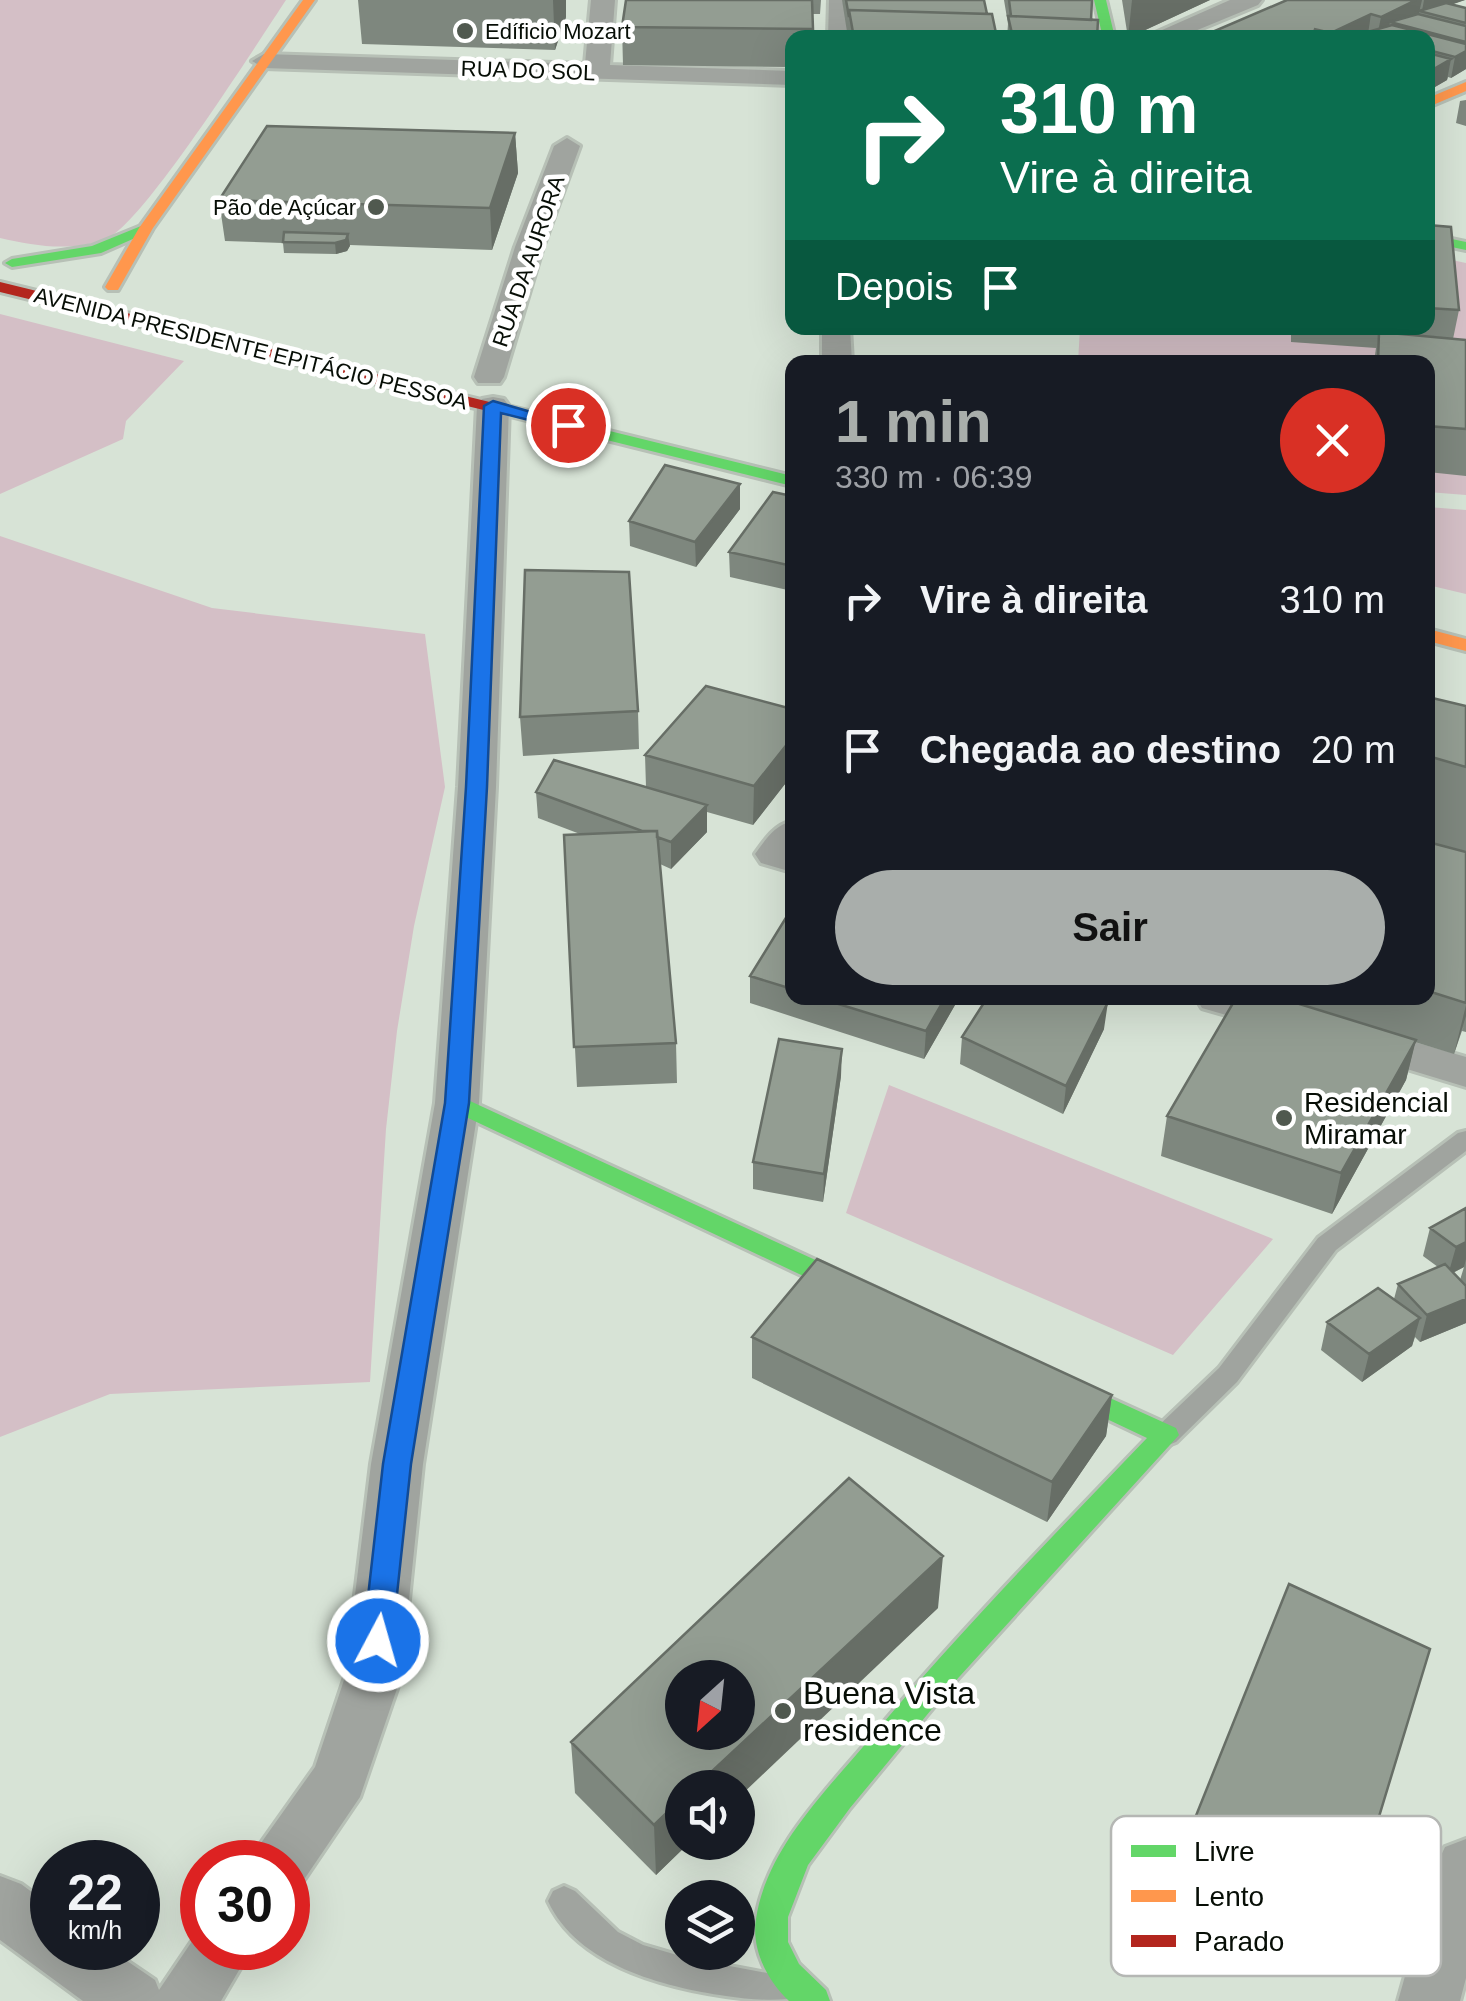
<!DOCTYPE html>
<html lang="pt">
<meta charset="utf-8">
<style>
body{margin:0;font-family:Helvetica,sans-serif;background:#20242c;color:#f1f3f6;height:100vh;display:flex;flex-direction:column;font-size:38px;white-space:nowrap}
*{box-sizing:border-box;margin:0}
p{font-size:32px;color:#9ea1a6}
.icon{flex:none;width:55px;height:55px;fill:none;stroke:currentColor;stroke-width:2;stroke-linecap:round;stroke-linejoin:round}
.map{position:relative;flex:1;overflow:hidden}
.side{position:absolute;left:785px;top:355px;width:650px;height:650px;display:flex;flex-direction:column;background:#171b24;border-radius:20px;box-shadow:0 10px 40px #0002}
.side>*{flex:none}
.top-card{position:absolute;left:785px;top:30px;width:650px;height:305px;border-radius:20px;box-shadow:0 10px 40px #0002;background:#0b6e4f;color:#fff;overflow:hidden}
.needle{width:65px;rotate:207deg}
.controls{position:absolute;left:665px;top:1660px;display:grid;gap:20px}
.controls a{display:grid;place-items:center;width:90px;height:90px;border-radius:50%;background:#171b24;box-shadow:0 10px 40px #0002;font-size:50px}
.speed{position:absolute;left:30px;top:1840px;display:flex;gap:20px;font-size:50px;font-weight:700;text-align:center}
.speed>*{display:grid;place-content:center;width:130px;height:130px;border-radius:50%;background:#171b24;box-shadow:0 10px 40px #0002;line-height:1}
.speed small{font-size:25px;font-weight:400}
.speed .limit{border:15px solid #d22;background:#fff;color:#111}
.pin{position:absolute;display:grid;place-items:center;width:85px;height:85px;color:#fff;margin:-42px;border:5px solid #fff;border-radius:50%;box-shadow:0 2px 10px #0007}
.me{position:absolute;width:110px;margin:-55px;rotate:6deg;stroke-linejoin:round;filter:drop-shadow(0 0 8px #0008)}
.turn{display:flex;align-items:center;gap:35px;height:210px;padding:0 50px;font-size:45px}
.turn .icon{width:130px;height:130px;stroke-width:2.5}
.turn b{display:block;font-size:70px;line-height:85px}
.then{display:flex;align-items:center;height:95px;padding:0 50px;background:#0003;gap:20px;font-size:38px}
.round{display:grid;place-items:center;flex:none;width:105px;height:105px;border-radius:52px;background:#20242c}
.summary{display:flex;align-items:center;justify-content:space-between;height:170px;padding:0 50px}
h1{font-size:60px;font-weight:700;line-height:75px;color:#a9aeab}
.cta{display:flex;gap:20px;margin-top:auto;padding:20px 50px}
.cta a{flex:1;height:115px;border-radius:60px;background:#a9aeab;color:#111;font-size:40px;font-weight:700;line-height:115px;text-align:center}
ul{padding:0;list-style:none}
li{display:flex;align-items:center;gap:30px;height:150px;padding:0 50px}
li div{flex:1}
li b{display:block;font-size:38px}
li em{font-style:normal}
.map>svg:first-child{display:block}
.green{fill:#d4bfc6}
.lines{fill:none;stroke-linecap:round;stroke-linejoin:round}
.lane-casing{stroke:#b7c0b6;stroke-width:6}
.street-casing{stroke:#b7c0b6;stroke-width:6}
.fast-casing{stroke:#b7c0b6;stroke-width:6}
.slow-casing{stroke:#b7c0b6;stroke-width:6}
.jam-casing{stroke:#b7c0b6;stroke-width:6}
.lane{fill:#a0a49f;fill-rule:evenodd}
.street{fill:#a0a49f;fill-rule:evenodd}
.fast{fill:#63d668;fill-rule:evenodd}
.slow{fill:#ff974d;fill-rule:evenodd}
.jam{fill:#b3261e;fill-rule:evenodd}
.wall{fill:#7e877e;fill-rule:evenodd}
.shaded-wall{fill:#676e66}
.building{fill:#939d92;stroke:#676e66;stroke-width:2.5;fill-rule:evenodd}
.route{fill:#1a73e8;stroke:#114b97;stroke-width:2.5}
.poi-dot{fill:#50594f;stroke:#fff;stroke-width:4}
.labels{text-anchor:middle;stroke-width:9;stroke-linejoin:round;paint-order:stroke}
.far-poi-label{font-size:22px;fill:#070e06;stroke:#fff;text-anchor:start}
.far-street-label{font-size:22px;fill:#070e06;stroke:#fff}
.poi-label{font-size:28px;fill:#070e06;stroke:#fff;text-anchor:start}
.near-poi-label{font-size:32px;fill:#070e06;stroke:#fff;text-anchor:start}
.key{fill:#fff;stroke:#b5b7b4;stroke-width:2.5}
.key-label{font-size:28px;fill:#070e06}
</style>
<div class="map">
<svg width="1466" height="2001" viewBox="0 0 1466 2001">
<rect width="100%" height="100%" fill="#d7e3d6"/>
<path class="green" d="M 0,0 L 286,0 C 258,42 142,226 106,239 C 71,252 35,246 0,238 Z
M 1428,255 L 1466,263 L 1466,495 L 1428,492 L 1428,362 L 1078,362 L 1080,328 L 1428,328 Z
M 0,314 L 184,361 L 126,421 L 123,439 L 0,494 Z
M 1428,507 L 1466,510 L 1466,594 L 1428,585 Z
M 0,536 L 212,608 L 425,634 L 445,787 L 414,926 L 397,1031 L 386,1129 L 370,1382 L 110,1394 L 0,1437 Z
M 889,1085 L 1273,1239 L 1173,1355 L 846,1213 Z"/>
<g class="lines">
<defs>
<path id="lane" d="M 1466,1131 L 1466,1151 L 1336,1250 L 1237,1382 L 1176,1442 L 1166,1446 L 1156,1442 L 1153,1435 L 1156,1428 L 1219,1368 L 1318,1238 L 1458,1133 Z
M 564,1886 L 575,1891 L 618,1932 L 643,1945 L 687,1958 L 788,1977 L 792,1988 L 788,1999 C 768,2001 746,1999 726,1996 C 664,1987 577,1965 548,1901 L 553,1891 Z"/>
<path id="street" d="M 591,0 L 615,0 L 610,65 L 792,71 L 792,85 L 264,68 L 252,61 L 264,54 L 585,64 Z
M 829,0 L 853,0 L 852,38 L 828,38 Z
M 1230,0 L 1262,0 L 1258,5 L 1178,38 L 1144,38 Z
M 567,138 L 580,146 L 543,247 L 504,377 L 500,383 L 478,383 L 474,377 L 515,247 L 554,146 Z
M 822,328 L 850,328 L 852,362 L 822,362 Z
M 493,397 L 504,399 L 509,406 L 496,787 L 479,1103 L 423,1464 L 401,1677 L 360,1797 L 303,1881 L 288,1887 L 288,1862 L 252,1862 L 261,1843 L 315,1767 L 345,1677 L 371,1464 L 435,1103 L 458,787 L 477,406 L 482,399 Z
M 792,821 L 792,872 L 761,863 L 755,854 C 766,839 774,826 792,821 Z
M 1196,998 L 1264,998 L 1303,1009 L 1309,1019 L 1303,1029 L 1288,1033 L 1202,1008 Z
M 1356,1025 L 1466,1057 L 1466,1087 L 1341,1049 L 1334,1039 L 1341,1029 Z
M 1466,1839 L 1466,1978 L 1460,2001 L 1398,2001 L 1436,1866 L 1445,1847 Z
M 0,1876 L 21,1884 L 52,1907 L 52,1948 L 108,1948 L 155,1980 L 159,1990 L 201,1928 L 202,1948 L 252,1948 L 221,2001 L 83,2001 L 0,1940 Z"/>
<path id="fast" d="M 1094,0 L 1106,0 L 1115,38 L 1103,38 Z
M 146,224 L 151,225 L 151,231 L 101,253 L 12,267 L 5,263 L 12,259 L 92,246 Z
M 1428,234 L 1466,242 L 1466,250 L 1428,242 Z
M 504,405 L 792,476 L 792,486 L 498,413 L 496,410 Z
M 457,1095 L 885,1292 L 889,1299 L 885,1306 L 867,1306 L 449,1109 L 445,1103 Z
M 1044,1368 L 1176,1428 L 1179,1435 L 950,1687 L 850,1808 L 808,1865 L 788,1917 L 788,1942 L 799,1964 L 826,1990 L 830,2001 L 789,2001 C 768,1981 751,1950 756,1919 C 766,1850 825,1792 868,1741 C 956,1635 1052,1537 1147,1438 L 1035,1385 L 1031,1378 L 1035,1371 Z"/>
<path id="slow" d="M 303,0 L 315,0 L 153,228 L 118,290 L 108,290 L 105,287 L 139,228 Z
M 1466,82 L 1466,91 L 1428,107 L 1428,98 Z
M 1428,629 L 1466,639 L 1466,651 L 1428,641 Z"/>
<path id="jam" d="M 0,282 L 510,407 L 512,410 L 504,415 L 0,292 Z"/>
</defs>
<use href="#lane" class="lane-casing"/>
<use href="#street" class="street-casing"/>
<use href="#fast" class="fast-casing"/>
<use href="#slow" class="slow-casing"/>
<use href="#jam" class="jam-casing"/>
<use href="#lane" class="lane"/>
<use href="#street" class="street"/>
<use href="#fast" class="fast"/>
<use href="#slow" class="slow"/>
<use href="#jam" class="jam"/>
</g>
<path class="wall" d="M 358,0 L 566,0 L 566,17 L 555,50 L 362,44 Z
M 626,0 L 821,0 L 820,14 L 812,14 L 813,38 L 792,38 L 792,67 L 623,65 L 622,27 Z
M 842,0 L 984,0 L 987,14 L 997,38 L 848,38 Z
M 1004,0 L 1092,0 L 1091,20 L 1097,38 L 1007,38 L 1008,24 Z
M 1122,0 L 1210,0 L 1128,38 Z
M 1287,0 L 1465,0 L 1452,4 L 1466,8 L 1466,69 L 1451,78 L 1448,77 L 1447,80 L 1428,91 L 1428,38 L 1210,38 L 1210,33 Z
M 1466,100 L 1466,126 L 1456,123 L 1460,101 Z
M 515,133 L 518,173 L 492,250 L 350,245 L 347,251 L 336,254 L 284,253 L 283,243 L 225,241 L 219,200 Z
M 1428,225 L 1459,310 L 1453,339 L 1466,340 L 1466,476 L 1428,472 L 1428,362 L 1374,362 L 1376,348 L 1291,342 L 1291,328 L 1428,328 Z
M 740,484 L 740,509 L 696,567 L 630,546 L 629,521 Z
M 792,496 L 792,591 L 730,577 L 729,552 Z
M 1428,697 L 1466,706 L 1466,1032 L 1462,1031 L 1464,1025 L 1454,1054 L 1415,1042 L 1406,1080 L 1332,1214 L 1161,1156 L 1167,1116 L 1236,998 L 1428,998 Z
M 792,709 L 792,775 L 753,825 L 707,812 L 707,832 L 671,869 L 660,864 L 676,1043 L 677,1083 L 577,1087 L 564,835 L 580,834 L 538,818 L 536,792 L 646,787 L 645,755 Z
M 638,711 L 639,749 L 523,756 L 520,717 Z
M 792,908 L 792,998 L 959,998 L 924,1059 L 750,1003 L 750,976 Z
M 1104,1029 L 1063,1114 L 960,1064 L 962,1037 Z
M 841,1076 L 823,1202 L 753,1189 L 753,1162 Z
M 1466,1208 L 1466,1323 L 1420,1342 L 1415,1337 L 1412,1346 L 1362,1382 L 1321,1350 L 1327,1322 L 1394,1299 L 1398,1284 L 1438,1267 L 1423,1256 L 1430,1228 ZM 1464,1267 L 1460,1280 L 1453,1273 Z
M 752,1337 L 1112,1395 L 1106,1436 L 1047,1522 L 752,1378 Z
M 938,1608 L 682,1842 L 690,1842 L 656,1875 L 575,1793 L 571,1742 Z
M 1430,1649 L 1337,1951 L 1175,1880 L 1181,1853 Z"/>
<path class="shaded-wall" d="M 553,0 L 566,0 L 566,17 L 555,50 Z
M 1132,0 L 1210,0 L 1128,38 Z
M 1416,0 L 1422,0 L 1418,17 L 1390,22 L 1388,32 L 1377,37 L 1381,17 Z
M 1424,0 L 1465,0 L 1428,13 L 1422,11 Z
M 1371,14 L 1368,34 L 1364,33 L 1364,37 L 1330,38 L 1331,33 Z
M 1466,51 L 1466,69 L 1451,78 L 1455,57 Z
M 1451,59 L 1447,80 L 1428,91 L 1432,70 Z
M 515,133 L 518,173 L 492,250 L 490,208 Z
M 348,234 L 350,246 L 347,251 L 336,254 L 335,243 Z
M 740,484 L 740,509 L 696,567 L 695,542 Z
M 792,738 L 792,775 L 753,825 L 754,786 Z
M 707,805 L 707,832 L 671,869 L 671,842 Z
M 945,998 L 959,998 L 924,1059 L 926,1031 Z
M 1108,1002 L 1104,1029 L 1063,1114 L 1066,1086 Z
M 1466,1005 L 1466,1016 L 1454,1054 Z
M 1416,1040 L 1406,1080 L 1332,1214 L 1341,1173 Z
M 842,1049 L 841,1076 L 823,1202 L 824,1174 Z
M 1466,1242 L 1466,1259 L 1464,1267 L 1448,1275 L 1456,1247 Z
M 1466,1299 L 1466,1323 L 1420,1342 L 1427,1315 Z
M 1420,1318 L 1412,1346 L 1362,1382 L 1369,1354 Z
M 1112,1395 L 1106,1436 L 1047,1522 L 1052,1482 Z
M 943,1556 L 938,1608 L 738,1798 L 738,1788 L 694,1788 Z
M 682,1798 L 682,1842 L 690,1842 L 656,1875 L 654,1825 Z"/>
<path class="building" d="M 626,0 L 812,0 L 813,29 L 622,27 Z
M 846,0 L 984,0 L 987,14 L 849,10 L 849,17 Z
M 1009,0 L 1092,0 L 1091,20 L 1011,16 Z
M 1287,0 L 1416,0 L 1381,17 L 1371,14 L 1331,33 L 1314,29 L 1324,34 L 1316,38 L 1229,38 L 1210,33 Z
M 1446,3 L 1466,8 L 1466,23 L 1419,11 Z
M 849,10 L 992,14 L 997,38 L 854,38 Z
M 1418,14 L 1466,26 L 1466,42 L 1390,22 Z
M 1008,16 L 1098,20 L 1097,38 L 1013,38 Z
M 1392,25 L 1466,44 L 1466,51 L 1455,57 L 1428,50 L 1428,38 L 1381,38 L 1364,33 Z
M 1428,53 L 1451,59 L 1432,70 L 1428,69 Z
M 267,126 L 515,133 L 490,208 L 219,200 Z
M 1428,225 L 1451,227 L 1459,310 L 1428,308 Z
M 284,232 L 348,234 L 346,240 L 335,243 L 283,242 Z
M 1379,332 L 1466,340 L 1466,429 L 1428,426 L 1428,362 L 1378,362 Z
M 665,465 L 740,484 L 695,542 L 629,521 Z
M 773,492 L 792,496 L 792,566 L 729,552 Z
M 525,570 L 629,572 L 638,711 L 520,717 Z
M 706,686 L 792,709 L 792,738 L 754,786 L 645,755 Z
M 1428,697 L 1466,706 L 1466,767 L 1428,756 Z
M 554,760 L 707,805 L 671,842 L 657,837 L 657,831 L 642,831 L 536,792 Z
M 657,831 L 676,1043 L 574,1047 L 564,835 Z
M 1428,842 L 1466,852 L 1466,1003 L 1428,991 Z
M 792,908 L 792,989 L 750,976 Z
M 819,998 L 945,998 L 926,1031 Z
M 987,998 L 1097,998 L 1108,1002 L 1066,1086 L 962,1037 Z
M 1236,998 L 1280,998 L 1416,1040 L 1341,1173 L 1167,1116 Z
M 779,1039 L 842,1049 L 824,1174 L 753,1162 Z
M 1466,1208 L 1466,1242 L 1456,1247 L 1430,1228 Z
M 817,1259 L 1112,1395 L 1052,1482 L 752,1337 Z
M 1445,1264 L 1466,1286 L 1466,1299 L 1427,1315 L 1398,1284 Z
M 1378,1288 L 1420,1318 L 1369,1354 L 1327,1322 Z
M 849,1478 L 943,1556 L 694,1788 L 682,1788 L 682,1798 L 654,1825 L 571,1742 ZM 682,1678 L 738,1678 L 738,1732 L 682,1732 Z
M 1289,1584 L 1430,1649 L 1346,1925 L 1181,1853 Z"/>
<path class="route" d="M 493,401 L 576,425 L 568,430 L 501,413 L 487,787 L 469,1103 L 411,1464 L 392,1641 L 388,1650 L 378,1654 L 367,1650 L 363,1641 L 383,1464 L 445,1103 L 466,787 L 484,406 Z"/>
<g class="poi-dot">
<circle cx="465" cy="31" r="10"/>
<circle cx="376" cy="207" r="10"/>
<circle cx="1284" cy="1118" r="10"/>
<circle cx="783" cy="1711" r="10"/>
</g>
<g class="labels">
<g class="far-poi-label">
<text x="485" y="39">Edíficio Mozart</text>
<text x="356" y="215" text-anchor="end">Pão de Açúcar</text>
</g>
<g class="far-street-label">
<text transform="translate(528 70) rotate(2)" y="8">RUA DO SOL</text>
<text transform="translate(528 261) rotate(-71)" y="8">RUA DA AURORA</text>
<text transform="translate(251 348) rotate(14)" y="8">AVENIDA PRESIDENTE EPITÁCIO PESSOA</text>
</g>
<g class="poi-label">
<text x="1304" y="1112">Residencial<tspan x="1304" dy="32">Miramar</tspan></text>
</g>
<g class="near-poi-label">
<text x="803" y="1704">Buena Vista<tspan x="803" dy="37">residence</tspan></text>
</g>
</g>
<rect x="1111" y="1816" width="330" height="160" rx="15" class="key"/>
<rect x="1131" y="1845" width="45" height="12" fill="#63d668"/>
<rect x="1131" y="1890" width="45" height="12" fill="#ff974d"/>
<rect x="1131" y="1935" width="45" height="12" fill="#b3261e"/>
<g class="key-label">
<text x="1194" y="1861">Livre</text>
<text x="1194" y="1906">Lento</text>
<text x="1194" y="1951">Parado</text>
</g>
</svg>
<div class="controls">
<a><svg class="needle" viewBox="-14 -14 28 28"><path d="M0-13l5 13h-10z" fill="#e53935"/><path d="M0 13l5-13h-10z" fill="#9ea1a6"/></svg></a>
<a><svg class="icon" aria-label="sound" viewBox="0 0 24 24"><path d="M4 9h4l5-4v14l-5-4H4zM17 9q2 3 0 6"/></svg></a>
<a><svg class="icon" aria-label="layers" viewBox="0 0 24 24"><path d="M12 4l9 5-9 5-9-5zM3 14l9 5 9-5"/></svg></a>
</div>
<div class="speed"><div>22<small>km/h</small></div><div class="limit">30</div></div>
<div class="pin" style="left:568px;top:425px;background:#d93025"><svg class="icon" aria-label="arrive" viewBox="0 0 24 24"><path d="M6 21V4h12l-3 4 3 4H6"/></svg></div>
<svg class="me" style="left:378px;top:1641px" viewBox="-20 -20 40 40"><circle r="17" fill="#1a73e8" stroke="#fff" stroke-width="3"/><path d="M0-11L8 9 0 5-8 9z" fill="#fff"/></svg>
<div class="top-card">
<div class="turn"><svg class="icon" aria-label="right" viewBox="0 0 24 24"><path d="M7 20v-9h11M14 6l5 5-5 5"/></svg><div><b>310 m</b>Vire à direita</div></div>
<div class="then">Depois<svg class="icon" aria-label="arrive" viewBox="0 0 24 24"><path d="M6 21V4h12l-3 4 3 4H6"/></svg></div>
</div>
<section class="side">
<div class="summary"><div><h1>1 min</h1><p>330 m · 06:39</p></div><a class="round" style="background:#d93025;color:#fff"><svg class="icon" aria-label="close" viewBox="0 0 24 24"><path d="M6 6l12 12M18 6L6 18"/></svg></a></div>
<ul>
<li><svg class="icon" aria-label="right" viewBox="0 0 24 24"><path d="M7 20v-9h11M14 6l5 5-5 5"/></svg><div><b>Vire à direita</b></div><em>310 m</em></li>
<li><svg class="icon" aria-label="arrive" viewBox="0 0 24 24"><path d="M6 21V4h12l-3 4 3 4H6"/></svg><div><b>Chegada ao destino</b></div><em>20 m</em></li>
</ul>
<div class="cta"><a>Sair</a></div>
</section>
</div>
